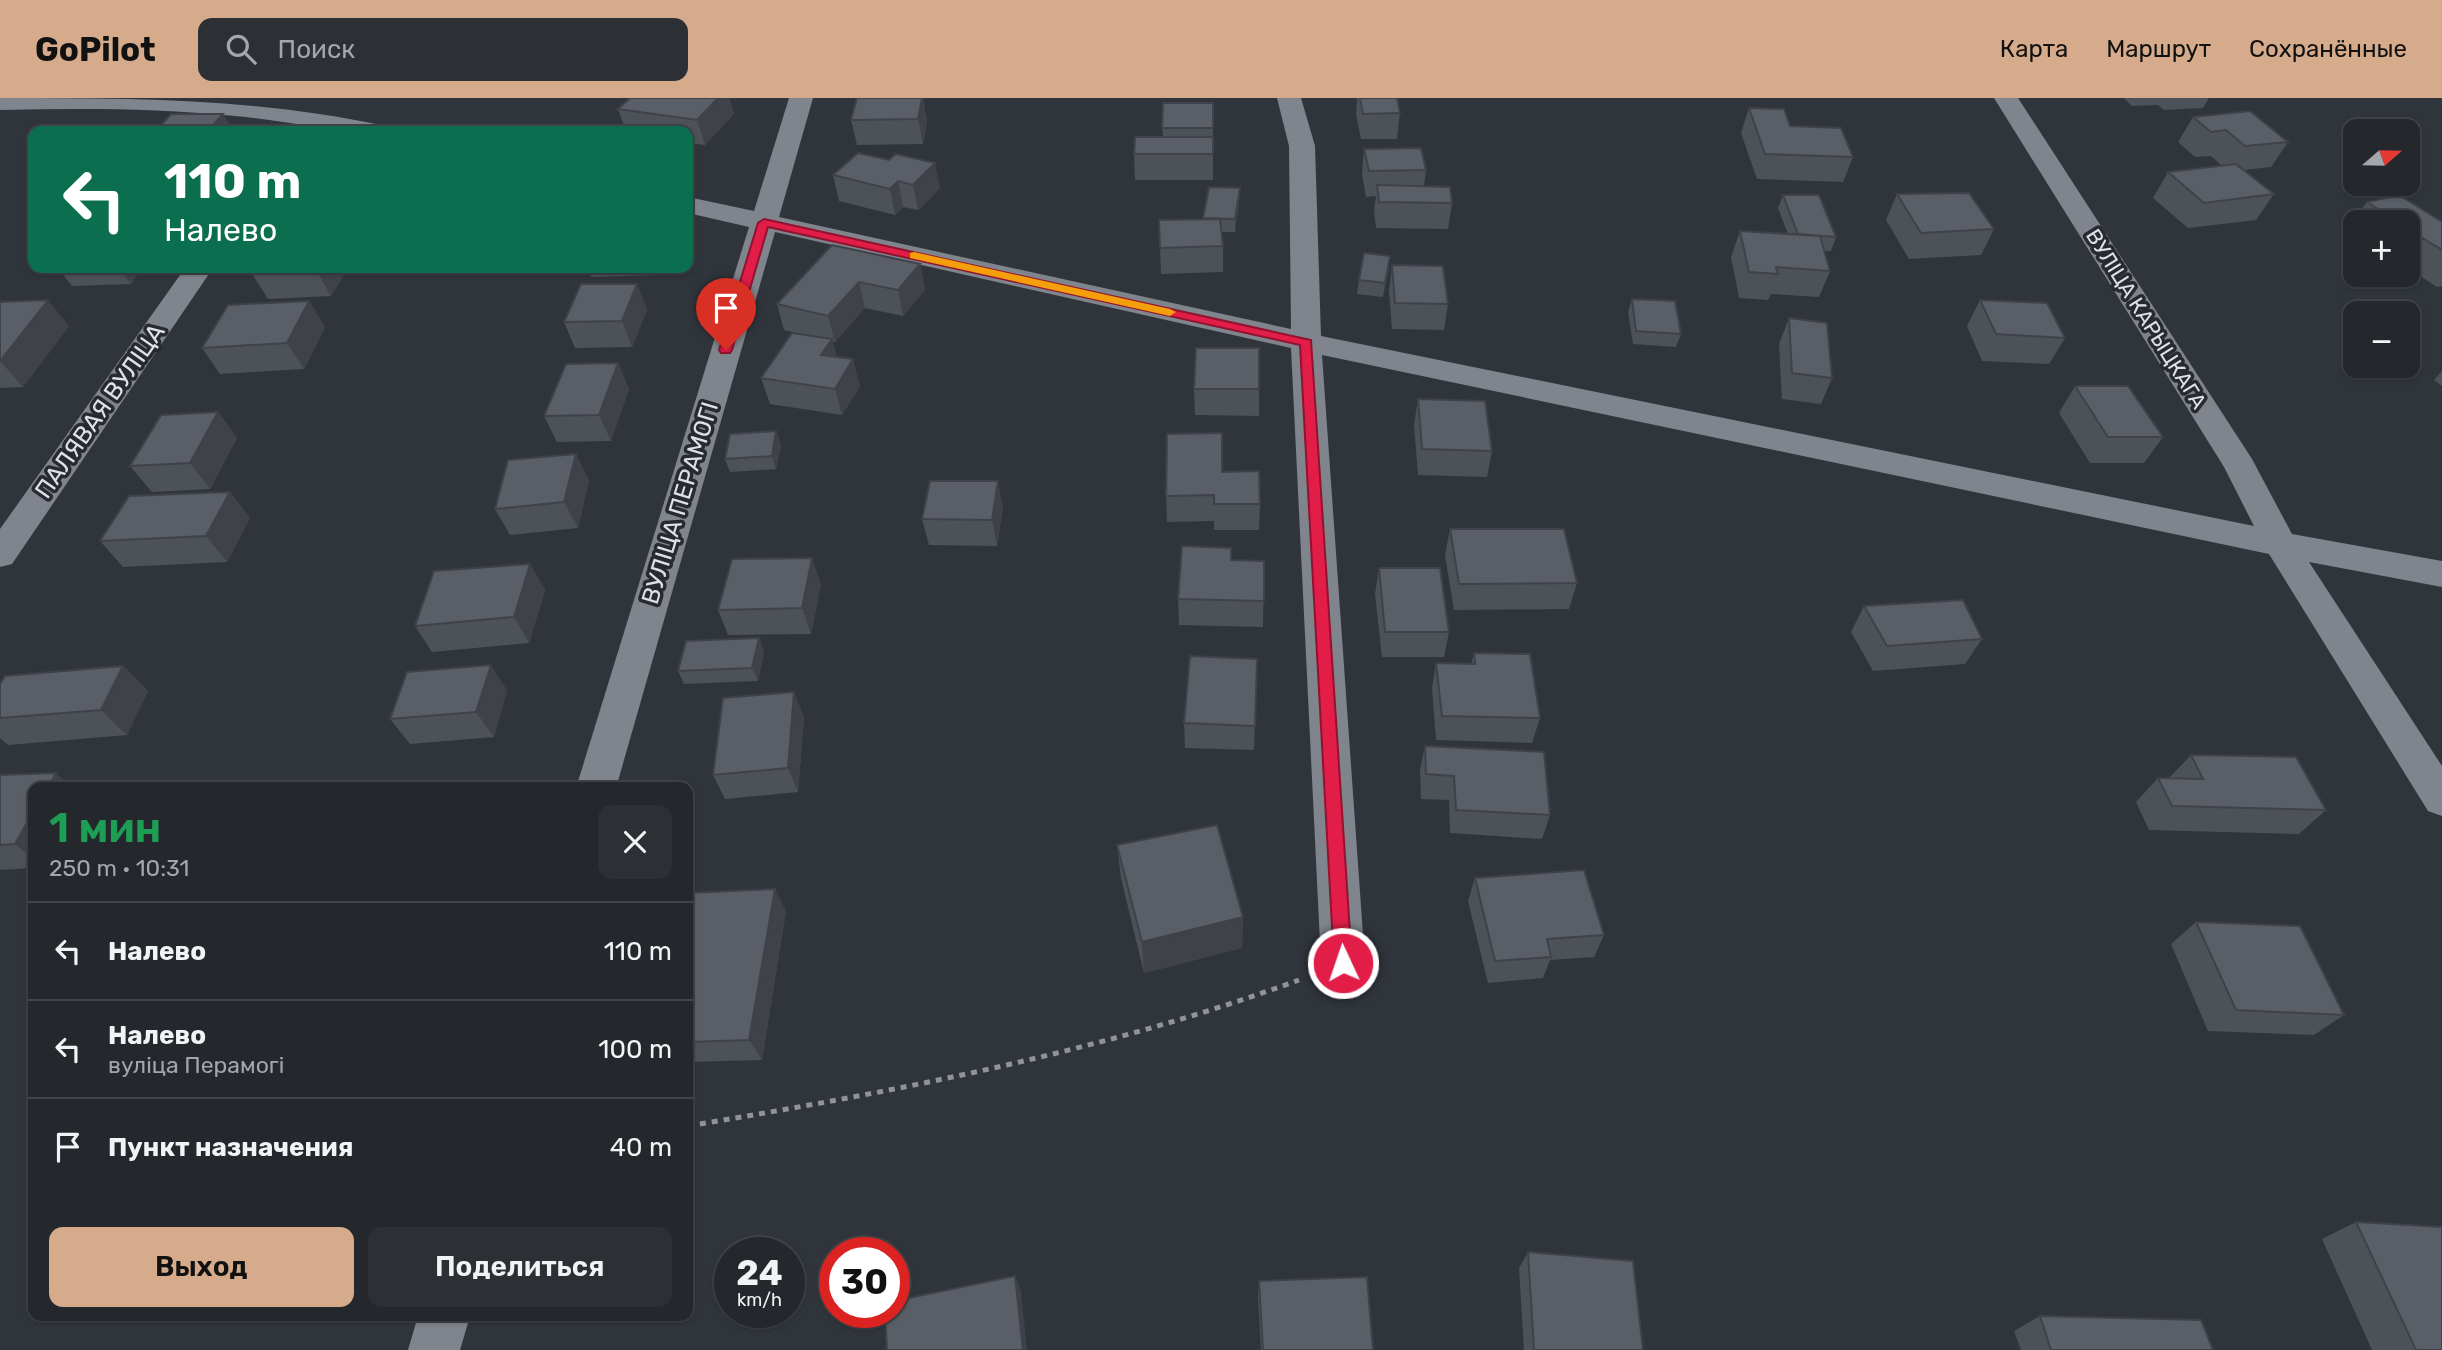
<!DOCTYPE html>
<html lang="ru">
<meta charset="utf-8">
<style>
body{margin:0;font-family:Rubik,sans-serif;background:#2c3035;color:#f1f3f6;height:100vh;display:flex;flex-direction:column;font-size:26px;white-space:nowrap}
*{box-sizing:border-box;margin:0}
p{font-size:23px;color:#a3a6aa}
.icon{flex:none;width:38px;height:38px;fill:none;stroke:currentColor;stroke-width:2;stroke-linecap:round;stroke-linejoin:round}
.map{position:relative;flex:1;overflow:hidden}
.sheet{position:absolute;left:28px;top:684px;width:665px;height:539px;display:flex;flex-direction:column;background:#24282d;border-radius:14px;box-shadow:0 2px 5px #0004,0 0 0 2px #414449}
.sheet>*{flex:none}
.hud{position:absolute;left:28px;top:28px;width:665px;height:147px;border-radius:14px;box-shadow:0 2px 5px #0004,0 0 0 2px #414449;background:#0b6e4f;color:#fff;overflow:hidden}
.needle{width:46px;rotate:70deg}
.buttons{position:absolute;left:2343px;top:21px;display:grid;gap:14px}
.buttons a{display:grid;place-items:center;width:77px;height:77px;border-radius:14px;background:#24282d;box-shadow:0 2px 5px #0004,0 0 0 2px #414449;font-size:35px}
.speed{position:absolute;left:714px;top:1139px;display:flex;gap:14px;font-size:35px;font-weight:700;text-align:center}
.speed>*{display:grid;place-content:center;width:91px;height:91px;border-radius:50%;background:#24282d;box-shadow:0 2px 5px #0004,0 0 0 2px #414449;line-height:1}
.speed small{font-size:18px;font-weight:400}
.speed .limit{border:10px solid #d22;background:#fff;color:#111}
.pin{position:absolute;display:grid;place-items:center;width:60px;height:60px;color:#fff;margin:-72px -30px;border-radius:50% 50% 50% 0;rotate:-45deg;box-shadow:0 0 7px #0007}
.pin .icon{rotate:45deg}
.me{position:absolute;width:77px;margin:-38px;rotate:357deg;stroke-linejoin:round;filter:drop-shadow(0 0 5px #0008)}
.turn{display:flex;align-items:center;gap:24px;height:147px;padding:0 21px;font-size:32px}
.turn .icon{width:91px;height:91px;stroke-width:2.5}
.turn b{display:block;font-size:49px;line-height:60px}
.round{display:grid;place-items:center;flex:none;width:74px;height:74px;border-radius:14px;background:#2c3035}
.head{display:flex;align-items:center;justify-content:space-between;height:119px;padding:0 21px}
h1{font-size:42px;font-weight:600;line-height:52px;color:#1e9e55}
.cta{display:flex;gap:14px;margin-top:auto;padding:14px 21px}
.cta a{flex:1;height:80px;border-radius:14px;background:#d6ab8b;color:#111;font-size:28px;font-weight:600;line-height:80px;text-align:center}
.cta a+a{background:#2c3035;color:#f1f3f6}
ul{padding:0;list-style:none}
li{display:flex;align-items:center;gap:21px;height:98px;padding:0 21px;border-top:2px solid #414449}
li div{flex:1}
li b{display:block;font-size:26px}
li em{font-style:normal}
header{display:flex;align-items:center;gap:42px;box-sizing:border-box;height:98px;padding:0 35px;background:#d6ab8b;color:#111}
header strong{font-size:33px}
nav{display:flex;gap:38px;margin-inline-start:auto;font-size:24px}
.search{width:490px;height:63px;background:#2c3035;display:flex;align-items:center;gap:18px;box-sizing:border-box;padding:0 24px;border-radius:14px;color:#a3a6aa;font-size:26px}
.map>svg:first-child{display:block}
.lines{fill:none;stroke-linecap:round;stroke-linejoin:round}
.path{stroke:#909399;stroke-width:5;stroke-dasharray:6 6;stroke-linecap:butt}
.minor{fill:#80858d;fill-rule:evenodd}
.wall{fill:#4d5259}
.shaded-wall{fill:#3f4248}
.building{fill:#5a5f67;stroke:#3f4248;stroke-width:2}
.route{fill:#e11d48;stroke:#92132f;stroke-width:2}
.slow{fill:#f59e0b}
.labels{text-anchor:middle;stroke-width:7;stroke-linejoin:round;paint-order:stroke}
.far-street-label{font-size:21px;fill:#dfe1e6;stroke:#272a31}
.street-label{font-size:24px;fill:#dfe1e6;stroke:#272a31}
</style>
<header>
<strong>GoPilot</strong>
<div class="search"><svg class="icon" aria-label="search" viewBox="0 0 24 24"><circle cx="10" cy="10" r="6"/><path d="M15 15l6 6"/></svg>Поиск</div>
<nav><a>Карта</a><a>Маршрут</a><a>Сохранённые</a></nav>
</header>
<div class="map">
<svg width="2442" height="1252" viewBox="0 0 2442 1252">
<rect width="100%" height="100%" fill="#30353c"/>
<g class="lines">
<path class="path" d="M 688,1028 C 898,993 1098,955 1299,882"/>
<path class="minor" d="M 0,0 C 131,0 256,0 385,28 L 389,33 C 337,35 287,23 235,18 C 157,10 78,10 0,12 Z
M 789,0 L 813,0 L 779,119 L 1291,231 L 1289,48 L 1277,0 L 1301,0 L 1315,48 L 1321,238 L 2254,428 L 2224,369 L 1994,0 L 2018,0 L 2252,361 L 2292,436 L 2442,463 L 2442,489 L 2309,464 L 2442,668 L 2442,718 L 2428,713 L 2269,456 L 1322,257 L 1365,865 L 1358,879 L 1343,885 L 1328,879 L 1321,865 L 1291,250 L 775,134 L 616,690 L 576,690 L 749,129 L 688,115 L 688,99 L 754,113 Z
M 185,170 L 213,170 L 12,466 L 0,469 L 0,431 Z
M 418,1218 L 470,1218 L 460,1252 L 408,1252 Z"/>
</g>
<path class="wall" d="M 630,0 L 729,0 L 734,16 L 705,47 L 688,45 L 688,33 L 626,33 L 618,11 Z
M 923,0 L 927,24 L 923,46 L 857,47 L 851,22 Z
M 1357,0 L 1397,0 L 1400,15 L 1397,41 L 1361,41 L 1356,16 Z
M 2124,0 L 2209,0 L 2203,10 L 2164,12 L 2158,7 L 2132,8 Z
M 1213,5 L 1213,82 L 1135,82 L 1134,56 L 1163,39 L 1162,30 Z
M 1749,10 L 1790,28 L 1853,59 L 1843,84 L 1757,81 L 1741,35 Z
M 2193,19 L 2288,44 L 2271,69 L 2244,72 L 2274,96 L 2256,122 L 2188,130 L 2153,100 L 2168,74 L 2222,68 L 2211,58 L 2195,59 L 2178,44 Z
M 1364,51 L 1426,72 L 1424,88 L 1452,105 L 1448,131 L 1376,130 L 1374,113 L 1376,98 L 1366,99 L 1362,76 Z
M 858,55 L 940,90 L 918,112 L 903,109 L 895,117 L 839,103 L 833,77 Z
M 1209,89 L 1239,104 L 1235,134 L 1221,134 L 1223,148 L 1223,174 L 1161,176 L 1159,122 L 1203,121 Z
M 1897,96 L 1994,131 L 1981,157 L 1909,161 L 1886,122 Z
M 1783,97 L 1836,139 L 1831,153 L 1824,153 L 1830,173 L 1819,199 L 1771,196 L 1768,202 L 1739,200 L 1731,159 L 1740,133 L 1788,136 L 1778,110 Z
M 2367,104 L 2442,124 L 2442,188 L 2437,189 L 2408,170 L 2408,124 L 2356,124 L 2356,135 L 2348,130 Z
M 1390,158 L 1383,199 L 1357,196 L 1359,182 Z
M 920,166 L 925,192 L 903,218 L 865,210 L 835,244 L 832,243 L 837,259 L 860,288 L 842,317 L 770,306 L 761,280 L 805,237 L 784,232 L 777,206 Z
M 1392,167 L 1448,206 L 1444,232 L 1392,231 L 1389,193 Z
M 58,170 L 142,170 L 131,186 L 72,188 Z
M 348,170 L 331,198 L 268,201 L 251,174 Z
M 587,170 L 662,170 L 660,177 L 591,179 Z
M 637,186 L 647,212 L 632,249 L 575,250 L 564,224 Z
M 1632,201 L 1681,236 L 1676,249 L 1633,246 L 1628,214 Z
M 1980,202 L 2065,240 L 2049,266 L 1982,263 L 1967,228 Z
M 309,203 L 325,229 L 304,271 L 220,276 L 202,250 Z
M 0,204 L 69,228 L 23,289 L 0,290 Z
M 1789,220 L 1832,280 L 1821,306 L 1782,301 L 1779,246 Z
M 618,265 L 629,291 L 611,343 L 557,344 L 544,318 Z
M 2442,273 L 2442,288 L 2434,282 Z
M 2075,288 L 2163,339 L 2144,365 L 2090,365 L 2059,315 Z
M 1194,291 L 1259,291 L 1259,318 L 1195,317 Z
M 1418,301 L 1492,353 L 1487,379 L 1418,377 L 1414,327 Z
M 218,314 L 237,340 L 210,391 L 152,394 L 130,368 Z
M 776,333 L 781,347 L 776,371 L 730,374 L 725,361 Z
M 1222,374 L 1260,406 L 1259,432 L 1214,432 L 1214,423 L 1167,424 L 1166,398 Z
M 589,382 L 578,430 L 510,437 L 495,411 Z
M 230,394 L 250,420 L 227,464 L 123,469 L 100,443 Z
M 1003,409 L 997,448 L 929,447 L 922,421 Z
M 1450,431 L 1577,485 L 1569,511 L 1454,512 L 1445,457 Z
M 1231,462 L 1264,463 L 1263,529 L 1179,527 L 1178,501 Z
M 530,466 L 545,492 L 529,545 L 432,554 L 415,528 Z
M 1379,470 L 1449,534 L 1444,559 L 1382,559 L 1375,496 Z
M 821,486 L 811,536 L 728,537 L 718,512 Z
M 1864,508 L 1982,541 L 1965,566 L 1873,573 L 1851,534 Z
M 759,540 L 764,553 L 758,583 L 684,586 L 678,573 Z
M 1474,555 L 1540,620 L 1532,645 L 1436,642 L 1432,590 L 1436,565 L 1471,566 Z
M 1257,561 L 1254,652 L 1185,650 L 1184,625 Z
M 123,568 L 148,593 L 127,637 L 8,647 L 0,640 L 0,586 Z
M 507,592 L 494,639 L 410,646 L 390,621 Z
M 804,619 L 798,694 L 725,701 L 713,677 Z
M 1425,648 L 1550,717 L 1542,741 L 1450,735 L 1449,702 L 1421,701 L 1420,672 Z
M 2191,657 L 2326,712 L 2299,736 L 2149,732 L 2136,704 L 2158,680 L 2169,680 Z
M 0,677 L 33,690 L 33,770 L 0,772 Z
M 1117,747 L 1243,819 L 1242,850 L 1144,875 L 1121,780 Z
M 1475,780 L 1604,837 L 1594,859 L 1550,862 L 1543,880 L 1488,885 L 1468,803 Z
M 688,795 L 786,813 L 762,962 L 688,964 Z
M 2196,824 L 2344,917 L 2314,937 L 2208,933 L 2171,846 Z
M 2356,1124 L 2442,1252 L 2372,1252 L 2322,1141 Z
M 1528,1154 L 1643,1252 L 1524,1252 L 1519,1170 Z
M 1259,1183 L 1373,1252 L 1261,1252 L 1258,1199 Z
M 2040,1218 L 2213,1252 L 2021,1252 L 2014,1233 Z"/>
<path class="shaded-wall" d="M 718,0 L 729,0 L 734,16 L 705,47 L 697,22 Z
M 923,0 L 927,24 L 923,46 L 918,21 Z
M 223,16 L 234,33 L 208,33 Z
M 935,65 L 940,90 L 918,112 L 913,87 Z
M 898,83 L 903,109 L 895,117 L 890,91 Z
M 1240,90 L 1239,104 L 1235,134 L 1235,121 Z
M 1390,158 L 1389,172 L 1383,199 L 1385,185 Z
M 920,166 L 925,192 L 903,218 L 898,192 Z
M 119,170 L 142,170 L 131,186 Z
M 317,170 L 348,170 L 331,198 L 316,172 Z
M 657,170 L 662,170 L 660,177 Z
M 859,184 L 865,210 L 835,244 L 828,218 Z
M 637,186 L 647,212 L 632,249 L 622,223 Z
M 48,202 L 69,228 L 23,289 L 0,263 Z
M 309,203 L 325,229 L 304,271 L 287,245 Z
M 832,241 L 839,267 L 821,257 Z
M 853,261 L 860,288 L 842,317 L 835,291 Z
M 618,265 L 629,291 L 611,343 L 599,317 Z
M 218,314 L 237,340 L 210,391 L 190,365 Z
M 776,333 L 781,347 L 776,371 L 772,358 Z
M 576,356 L 589,382 L 578,430 L 564,404 Z
M 998,383 L 1003,409 L 997,448 L 992,422 Z
M 230,394 L 250,420 L 227,464 L 206,438 Z
M 812,460 L 821,486 L 811,536 L 802,510 Z
M 530,466 L 545,492 L 529,545 L 514,519 Z
M 759,540 L 764,553 L 758,583 L 752,570 Z
M 491,567 L 507,592 L 494,639 L 476,614 Z
M 123,568 L 148,593 L 127,637 L 101,612 Z
M 794,594 L 804,619 L 798,694 L 788,670 Z
M 56,675 L 73,690 L 48,690 Z
M 33,714 L 33,761 L 15,746 Z
M 775,791 L 786,813 L 762,962 L 749,942 Z
M 1243,819 L 1242,850 L 1144,875 L 1142,844 Z
M 1015,1178 L 1021,1193 L 1027,1252 L 1023,1252 Z"/>
<path class="building" d="M 630,0 L 718,0 L 697,22 L 618,11 Z
M 857,0 L 922,0 L 918,21 L 851,22 Z
M 1360,0 L 1397,0 L 1400,15 L 1363,16 Z
M 1163,5 L 1213,5 L 1213,30 L 1162,30 Z
M 1749,10 L 1784,11 L 1790,28 L 1841,30 L 1853,59 L 1765,56 Z
M 2250,13 L 2288,44 L 2245,48 L 2226,32 L 2211,34 L 2193,19 Z
M 171,16 L 223,16 L 208,33 L 156,33 Z
M 325,28 L 386,30 L 383,33 L 319,33 Z
M 1135,39 L 1213,39 L 1213,56 L 1134,56 Z
M 1421,50 L 1426,72 L 1369,73 L 1364,51 Z
M 858,55 L 889,62 L 896,56 L 935,65 L 913,87 L 898,83 L 890,91 L 833,77 Z
M 2236,66 L 2274,96 L 2204,105 L 2168,74 Z
M 1377,87 L 1450,89 L 1452,105 L 1379,104 Z
M 1209,89 L 1240,90 L 1235,121 L 1203,120 Z
M 1969,95 L 1994,131 L 1921,135 L 1897,96 Z
M 1783,97 L 1819,97 L 1836,139 L 1798,136 Z
M 2399,97 L 2442,124 L 2442,152 L 2408,131 L 2408,124 L 2398,124 L 2367,104 Z
M 1220,121 L 1223,148 L 1160,150 L 1159,122 Z
M 1740,133 L 1820,138 L 1830,173 L 1776,169 L 1778,176 L 1749,174 Z
M 832,147 L 920,166 L 898,192 L 859,184 L 828,218 L 777,206 Z
M 1364,155 L 1390,158 L 1385,185 L 1359,182 Z
M 1392,167 L 1443,168 L 1448,206 L 1395,205 Z
M 254,170 L 317,170 L 316,172 L 251,174 Z
M 581,186 L 637,186 L 622,223 L 564,224 Z
M 1632,201 L 1675,203 L 1681,236 L 1636,233 Z
M 48,202 L 0,263 L 0,204 Z
M 1980,202 L 2047,205 L 2065,240 L 1996,236 Z
M 309,203 L 287,245 L 202,250 L 228,207 Z
M 1789,220 L 1827,225 L 1832,280 L 1792,275 Z
M 792,235 L 832,241 L 821,257 L 853,261 L 835,291 L 761,280 Z
M 1196,250 L 1259,250 L 1259,291 L 1194,291 Z
M 618,265 L 599,317 L 544,318 L 566,266 Z
M 2075,288 L 2128,288 L 2163,339 L 2108,339 Z
M 1418,301 L 1485,303 L 1492,353 L 1422,351 Z
M 218,314 L 190,365 L 130,368 L 161,317 Z
M 776,333 L 772,358 L 725,361 L 730,336 Z
M 1222,335 L 1222,374 L 1259,373 L 1260,406 L 1214,406 L 1214,397 L 1166,398 L 1167,336 Z
M 576,356 L 564,404 L 495,411 L 508,362 Z
M 930,383 L 998,383 L 992,422 L 922,421 Z
M 230,394 L 206,438 L 100,443 L 129,398 Z
M 1450,431 L 1564,431 L 1577,485 L 1459,486 Z
M 1182,448 L 1231,450 L 1231,462 L 1264,463 L 1264,503 L 1178,501 Z
M 812,460 L 802,510 L 718,512 L 732,461 Z
M 530,466 L 514,519 L 415,528 L 434,473 Z
M 1379,470 L 1440,470 L 1449,534 L 1385,534 Z
M 1963,502 L 1982,541 L 1887,548 L 1864,508 Z
M 759,540 L 752,570 L 678,573 L 686,543 Z
M 1474,555 L 1530,556 L 1540,620 L 1442,618 L 1436,565 L 1475,566 Z
M 1190,558 L 1257,561 L 1255,628 L 1184,625 Z
M 491,567 L 476,614 L 390,621 L 407,574 Z
M 123,568 L 101,612 L 0,620 L 0,586 L 5,578 Z
M 794,594 L 788,670 L 713,677 L 723,600 Z
M 1425,648 L 1544,654 L 1550,717 L 1456,712 L 1454,678 L 1426,676 Z
M 2191,657 L 2296,659 L 2326,712 L 2172,708 L 2158,680 L 2203,681 Z
M 56,675 L 48,690 L 33,690 L 33,714 L 15,746 L 0,747 L 0,677 Z
M 464,685 L 462,690 L 397,690 Z
M 1217,727 L 1243,819 L 1142,844 L 1117,747 Z
M 1584,772 L 1604,837 L 1547,841 L 1551,859 L 1495,863 L 1475,780 Z
M 775,791 L 749,942 L 688,944 L 688,795 Z
M 2196,824 L 2300,828 L 2344,917 L 2236,912 Z
M 2356,1124 L 2442,1129 L 2442,1252 L 2416,1252 Z
M 1528,1154 L 1633,1163 L 1643,1252 L 1534,1252 Z
M 1015,1178 L 1023,1252 L 887,1252 L 885,1214 L 894,1214 L 894,1203 Z
M 1367,1179 L 1373,1252 L 1263,1252 L 1259,1183 Z
M 2040,1218 L 2201,1222 L 2213,1252 L 2051,1252 Z"/>
<path class="route" d="M 764,121 L 1311,242 L 1352,865 L 1350,870 L 1343,873 L 1337,870 L 1334,865 L 1300,247 L 768,129 L 732,252 L 730,255 L 721,255 L 719,252 L 758,125 Z"/>
<path class="slow" d="M 914,154 L 1170,211 L 1176,214 L 1170,218 L 910,160 L 910,155 Z"/>
<g class="labels">
<g class="far-street-label">
<text transform="translate(2146 221) rotate(58)" y="7">ВУЛІЦА КАРЫЦКАГА</text>
</g>
<g class="street-label">
<text transform="translate(100 313) rotate(-55)" y="8">ПАЛЯВАЯ ВУЛІЦА</text>
<text transform="translate(680 405) rotate(-73)" y="8">ВУЛІЦА ПЕРАМОГІ</text>
</g>
</g>
</svg>
<div class="buttons">
<a><svg class="needle" viewBox="-14 -14 28 28"><path d="M0-13l5 13h-10z" fill="#e53935"/><path d="M0 13l5-13h-10z" fill="#a3a6aa"/></svg></a>
<a>+</a>
<a>−</a>
</div>
<div class="speed"><div>24<small>km/h</small></div><div class="limit">30</div></div>
<div class="pin" style="left:726px;top:252px;background:#d93025"><svg class="icon" aria-label="arrive" viewBox="0 0 24 24"><path d="M6 21V4h12l-3 4 3 4H6"/></svg></div>
<svg class="me" style="left:1343px;top:865px" viewBox="-20 -20 40 40"><circle r="17" fill="#e11d48" stroke="#fff" stroke-width="3"/><path d="M0-11L8 9 0 5-8 9z" fill="#fff"/></svg>
<div class="hud">
<div class="turn"><svg class="icon" aria-label="left" viewBox="0 0 24 24"><path d="M17 20v-9H6M10 6l-5 5 5 5"/></svg><div><b>110 m</b>Налево</div></div>
</div>
<section class="sheet">
<div class="head"><div><h1>1 мин</h1><p>250 m · 10:31</p></div><a class="round"><svg class="icon" aria-label="close" viewBox="0 0 24 24"><path d="M6 6l12 12M18 6L6 18"/></svg></a></div>
<ul>
<li><svg class="icon" aria-label="left" viewBox="0 0 24 24"><path d="M17 20v-9H6M10 6l-5 5 5 5"/></svg><div><b>Налево</b></div><em>110 m</em></li>
<li><svg class="icon" aria-label="left" viewBox="0 0 24 24"><path d="M17 20v-9H6M10 6l-5 5 5 5"/></svg><div><b>Налево</b><p>вуліца Перамогі</p></div><em>100 m</em></li>
<li><svg class="icon" aria-label="arrive" viewBox="0 0 24 24"><path d="M6 21V4h12l-3 4 3 4H6"/></svg><div><b>Пункт назначения</b></div><em>40 m</em></li>
</ul>
<div class="cta"><a>Выход</a><a>Поделиться</a></div>
</section>
</div>
